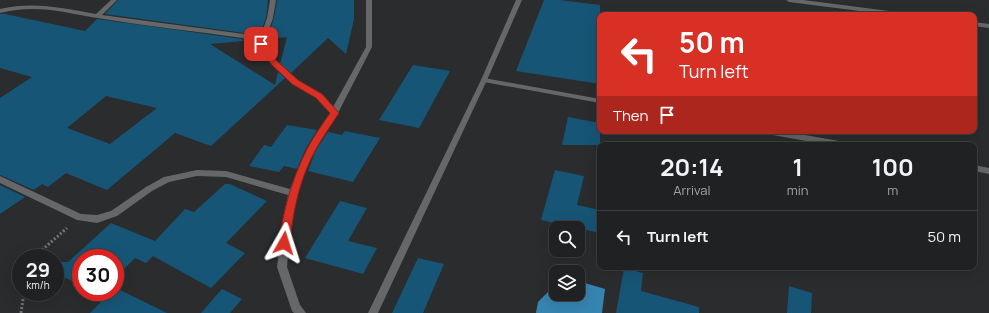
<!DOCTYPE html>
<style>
body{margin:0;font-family:Manrope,sans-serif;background:#2d2e2f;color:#f1f3f6;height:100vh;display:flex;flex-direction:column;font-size:15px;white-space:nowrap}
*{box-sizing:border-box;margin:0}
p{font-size:13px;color:#a2a3a5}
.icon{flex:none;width:22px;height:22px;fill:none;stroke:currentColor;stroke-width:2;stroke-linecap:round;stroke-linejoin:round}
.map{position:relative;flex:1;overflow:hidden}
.details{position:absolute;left:597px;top:142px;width:380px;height:128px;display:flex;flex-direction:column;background:#202122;border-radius:8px;box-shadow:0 4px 16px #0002,0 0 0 1px #3d3e40}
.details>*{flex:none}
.guide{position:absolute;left:597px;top:12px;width:380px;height:122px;border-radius:8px;box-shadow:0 4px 16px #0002,0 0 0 1px #3d3e40;background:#d93025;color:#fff;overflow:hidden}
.buttons{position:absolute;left:549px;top:221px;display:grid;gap:8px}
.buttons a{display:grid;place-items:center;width:36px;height:36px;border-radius:8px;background:#202122;box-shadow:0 4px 16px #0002,0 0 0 1px #3d3e40;font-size:20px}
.speed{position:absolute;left:12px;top:249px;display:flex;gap:8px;font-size:20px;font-weight:700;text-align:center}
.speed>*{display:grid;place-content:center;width:52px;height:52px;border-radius:50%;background:#202122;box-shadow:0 4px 16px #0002,0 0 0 1px #3d3e40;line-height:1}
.speed small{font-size:10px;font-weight:400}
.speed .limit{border:6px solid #d22;background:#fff;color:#111}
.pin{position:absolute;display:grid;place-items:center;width:34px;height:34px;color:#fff;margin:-17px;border-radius:8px;box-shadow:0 2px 6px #0006}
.me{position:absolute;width:44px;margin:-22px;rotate:6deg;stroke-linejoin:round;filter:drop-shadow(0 0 3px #0008)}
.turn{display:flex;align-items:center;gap:14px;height:84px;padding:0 16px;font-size:18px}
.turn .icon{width:52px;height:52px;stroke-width:2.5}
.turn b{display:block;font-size:28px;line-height:34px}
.then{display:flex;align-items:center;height:38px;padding:0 16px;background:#0003;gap:8px;font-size:15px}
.eta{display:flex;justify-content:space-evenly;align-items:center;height:68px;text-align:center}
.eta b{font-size:24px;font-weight:700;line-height:28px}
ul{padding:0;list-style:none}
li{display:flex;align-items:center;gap:12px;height:52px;padding:0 16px;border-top:1px solid #3d3e40}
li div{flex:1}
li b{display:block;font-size:15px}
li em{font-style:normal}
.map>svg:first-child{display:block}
.water{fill:#3685b1}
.building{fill:#175576;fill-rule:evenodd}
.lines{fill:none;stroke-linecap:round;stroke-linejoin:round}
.path{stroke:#737476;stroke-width:3;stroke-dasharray:2 2;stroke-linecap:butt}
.minor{fill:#666768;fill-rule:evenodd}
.tertiary{fill:#666768;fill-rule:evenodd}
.route{fill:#d93025;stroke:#8d1f18}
</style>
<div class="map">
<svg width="989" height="313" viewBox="0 0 989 313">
<rect width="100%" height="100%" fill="#2a2c2e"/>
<path class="water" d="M 578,281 L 605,289 L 602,313 L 536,313 L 538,302 L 555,285 L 556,285 L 556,294 L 578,294 Z"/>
<path class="building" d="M 118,0 L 268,0 L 266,18 L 258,39 L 244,33 L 105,14 Z
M 277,0 L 354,0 L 354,19 L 346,54 L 328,38 L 291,73 L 280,64 L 287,37 L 267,39 L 274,18 Z
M 544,0 L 559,0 L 600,5 L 600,84 L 516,71 Z
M 0,14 L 5,14 L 85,31 L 97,19 L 242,39 L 244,41 L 210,44 L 275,85 L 278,72 L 285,78 L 211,146 L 175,133 L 107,190 L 66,173 L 48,187 L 42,184 L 34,190 L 0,175 L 0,98 L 32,77 L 0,68 ZM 106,96 L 157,108 L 110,144 L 67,128 Z
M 413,65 L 450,71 L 419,128 L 379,120 Z
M 568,117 L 600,123 L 600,145 L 562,145 Z
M 287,125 L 317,130 L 306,148 L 297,169 L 284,166 L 279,172 L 249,166 L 264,145 L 271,147 Z
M 345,131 L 380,138 L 353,182 L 308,171 L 316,150 L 328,132 L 342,135 Z
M 555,170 L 584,176 L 577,205 L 600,210 L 600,233 L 541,220 Z
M 225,184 L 230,184 L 267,201 L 226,243 L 245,253 L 211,288 L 153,256 L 146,263 L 135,258 L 115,278 L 115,258 L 81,258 L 81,285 L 55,273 L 55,262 L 68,262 L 111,223 L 155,241 L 185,209 L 194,212 Z
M 0,185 L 25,197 L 0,214 Z
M 340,201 L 367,208 L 348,241 L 377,248 L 363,274 L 305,258 Z
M 418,258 L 444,264 L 423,313 L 392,313 Z
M 624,268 L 643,273 L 641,291 L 699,307 L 699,313 L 616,313 Z
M 789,286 L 812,293 L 811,313 L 787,313 Z
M 115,288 L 116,288 L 167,313 L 90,313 L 111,292 L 115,292 Z
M 222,289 L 242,299 L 230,313 L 201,313 Z"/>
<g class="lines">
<path class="path" d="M 33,258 L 67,228
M 21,313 L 24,292"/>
<path class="minor" d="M 111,0 L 117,0 L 102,15 L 244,34 L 259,41 L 267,18 L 270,0 L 276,0 L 273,18 L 264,44 L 275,61 L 297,80 L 322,94 L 333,107 L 366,47 L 366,0 L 372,0 L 372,47 L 338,113 L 315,149 L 297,193 L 291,219 L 287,267 L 300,305 L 306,313 L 294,313 L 292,311 L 277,267 L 283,219 L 288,195 L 226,177 L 197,176 L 169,182 L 152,191 L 117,216 L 97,223 L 77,220 L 0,183 L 0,176 L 81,214 L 97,215 L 111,211 L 146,187 L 164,177 L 197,170 L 226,171 L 290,189 L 307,149 L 330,113 L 316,98 L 293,84 L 271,63 L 259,45 L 242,38 C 194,31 145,26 97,18 C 63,12 35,4 0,13 L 0,9 C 33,1 63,8 96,14 Z
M 786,0 L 803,0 L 905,13 L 908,15 L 891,15 L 789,2 Z
M 974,22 L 989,24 L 989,28 L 974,26 Z
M 482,78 L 484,78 L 600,99 L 600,103 L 484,82 L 482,82 L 481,80 Z
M 763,131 L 782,131 L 845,142 L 849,145 L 829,145 L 767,134 Z
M 974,165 L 989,168 L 989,174 L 974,171 Z"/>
<path class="tertiary" d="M 516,0 L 522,0 L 487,80 L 378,313 L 368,313 L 481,80 Z"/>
</g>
<path class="route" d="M 261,42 L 263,43 L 276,60 L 298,80 L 322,94 L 339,113 C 331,125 323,137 316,149 C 300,178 293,210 290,243 L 288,246 L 284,247 L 281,246 L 279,243 C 283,210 292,179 307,149 C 313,137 322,125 330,113 L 316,98 L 292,84 L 271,64 L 257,44 Z"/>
</svg>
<div class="buttons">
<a><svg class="icon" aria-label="search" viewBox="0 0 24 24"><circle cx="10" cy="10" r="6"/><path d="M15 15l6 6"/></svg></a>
<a><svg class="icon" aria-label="layers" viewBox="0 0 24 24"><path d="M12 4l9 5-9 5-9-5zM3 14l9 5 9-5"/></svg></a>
</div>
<div class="speed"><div>29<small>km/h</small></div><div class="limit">30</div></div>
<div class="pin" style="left:261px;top:44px;background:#d93025"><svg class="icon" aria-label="arrive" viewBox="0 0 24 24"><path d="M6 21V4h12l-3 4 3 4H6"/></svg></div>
<svg class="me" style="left:284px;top:243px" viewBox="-20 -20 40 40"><path d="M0-17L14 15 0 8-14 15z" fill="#d93025" stroke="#fff" stroke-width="4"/></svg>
<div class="guide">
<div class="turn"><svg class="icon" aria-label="left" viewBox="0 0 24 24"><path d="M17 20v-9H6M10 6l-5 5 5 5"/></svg><div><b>50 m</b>Turn left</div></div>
<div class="then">Then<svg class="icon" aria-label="arrive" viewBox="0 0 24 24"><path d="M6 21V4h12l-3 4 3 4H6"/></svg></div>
</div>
<section class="details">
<div class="eta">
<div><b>20:14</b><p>Arrival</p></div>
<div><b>1</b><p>min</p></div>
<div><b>100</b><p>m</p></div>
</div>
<ul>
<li><svg class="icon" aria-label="left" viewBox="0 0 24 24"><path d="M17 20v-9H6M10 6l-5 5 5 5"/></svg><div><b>Turn left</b></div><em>50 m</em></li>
</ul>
</section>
</div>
